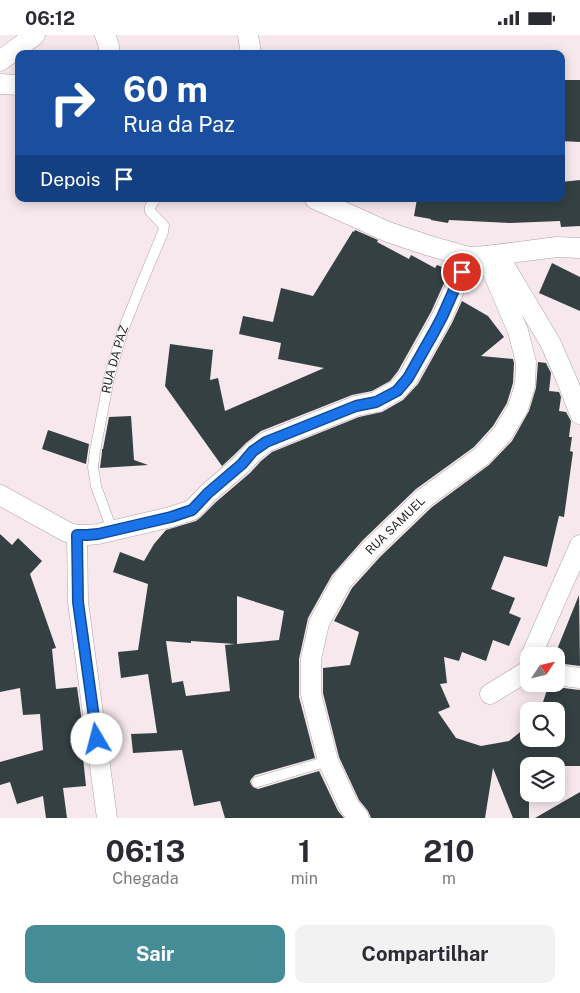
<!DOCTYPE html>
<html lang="pt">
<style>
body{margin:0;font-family:"Public Sans",sans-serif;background:#f2f2f3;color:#2b2b33;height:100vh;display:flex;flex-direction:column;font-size:19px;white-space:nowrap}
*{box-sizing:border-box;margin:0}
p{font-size:16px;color:#7c7c81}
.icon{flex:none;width:28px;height:28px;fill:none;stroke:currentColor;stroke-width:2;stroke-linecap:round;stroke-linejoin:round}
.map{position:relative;height:783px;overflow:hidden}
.side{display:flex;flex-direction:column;background:#fff;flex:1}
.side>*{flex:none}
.guide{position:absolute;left:15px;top:15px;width:550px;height:152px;border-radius:10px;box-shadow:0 2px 12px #0003;background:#1a4fa0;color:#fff;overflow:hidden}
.needle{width:32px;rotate:55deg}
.buttons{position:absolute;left:520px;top:612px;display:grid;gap:10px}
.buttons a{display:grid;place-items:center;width:45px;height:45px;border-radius:10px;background:#fff;box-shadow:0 2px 12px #0003;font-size:25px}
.pin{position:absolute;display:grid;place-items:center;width:42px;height:42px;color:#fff;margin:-21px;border:2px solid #fff;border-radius:50%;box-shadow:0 1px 5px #0007}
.me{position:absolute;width:55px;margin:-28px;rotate:352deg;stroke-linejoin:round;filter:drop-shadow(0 0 4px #0008)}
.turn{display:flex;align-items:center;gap:18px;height:105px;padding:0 25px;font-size:22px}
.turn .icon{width:65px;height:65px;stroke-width:2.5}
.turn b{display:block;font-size:35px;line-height:42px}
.then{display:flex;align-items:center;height:48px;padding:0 25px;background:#0003;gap:10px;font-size:19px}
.eta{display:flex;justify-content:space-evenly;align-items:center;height:85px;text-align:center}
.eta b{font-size:30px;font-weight:700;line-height:35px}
.button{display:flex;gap:10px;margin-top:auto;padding:10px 25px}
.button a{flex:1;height:58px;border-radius:10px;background:#468c96;color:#fff;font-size:20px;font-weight:700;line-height:58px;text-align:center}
.button a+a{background:#f2f2f3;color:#2b2b33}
.status{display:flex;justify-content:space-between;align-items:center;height:35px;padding:0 25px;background:#fff;direction:ltr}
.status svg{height:14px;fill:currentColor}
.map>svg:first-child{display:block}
.building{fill:#344042;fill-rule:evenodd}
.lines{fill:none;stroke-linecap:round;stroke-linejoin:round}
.service-casing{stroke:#b0a3a7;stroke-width:11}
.minor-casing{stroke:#b0a3a7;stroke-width:21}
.service{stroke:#fff;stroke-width:10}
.minor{stroke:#fff;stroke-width:20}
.route-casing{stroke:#114b97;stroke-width:12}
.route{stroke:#1a73e8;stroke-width:9}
.labels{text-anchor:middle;stroke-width:5;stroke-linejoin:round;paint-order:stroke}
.street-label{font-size:12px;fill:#2d2829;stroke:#fff}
</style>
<div class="status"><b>06:12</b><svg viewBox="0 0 49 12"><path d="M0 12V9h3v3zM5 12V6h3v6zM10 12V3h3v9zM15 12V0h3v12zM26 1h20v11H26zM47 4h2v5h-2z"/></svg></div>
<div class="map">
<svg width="580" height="783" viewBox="0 0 580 783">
<rect width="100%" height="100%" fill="#f6e8ec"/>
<path class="building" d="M 561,45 L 580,45 L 580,107 L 561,106 Z
M 580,145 L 580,191 L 561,192 L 560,186 L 510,188 L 449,185 L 448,188 L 431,185 L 431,184 L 414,181 L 417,164 L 561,164 L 561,147 Z
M 355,195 L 378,205 L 377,207 L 409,224 L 411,220 L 435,233 L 437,230 L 450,235 L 431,277 L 398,336 L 390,346 L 372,356 L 352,360 L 261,396 L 246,408 L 234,420 L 222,431 L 165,351 L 170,309 L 213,315 L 210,345 L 218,343 L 225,376 L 324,333 L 278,324 L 281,308 L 239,299 L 243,281 L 273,287 L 281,253 L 313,261 L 353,196 L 354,197 Z
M 552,228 L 580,242 L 580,276 L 539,258 Z
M 462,266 L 488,281 L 504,302 L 481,321 L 513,324 L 514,328 L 513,348 L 507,368 L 493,391 L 474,412 L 416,454 L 363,505 L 332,540 L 308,583 L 299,624 L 299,662 L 315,723 L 255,740 L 252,743 L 250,746 L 251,749 L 253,752 L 258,754 L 319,736 L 338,776 L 344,783 L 225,783 L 220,766 L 194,771 L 182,715 L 133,718 L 131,699 L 157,698 L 148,639 L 121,643 L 118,617 L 138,615 L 148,549 L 113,537 L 120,517 L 144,526 L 154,509 L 166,495 L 196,486 L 200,483 L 216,467 L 250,438 L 261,426 L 272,417 L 359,382 L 382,377 L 403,365 L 418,349 L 452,288 ZM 237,561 L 284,576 L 279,605 L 237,609 ZM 166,606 L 191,608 L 191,606 L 235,609 L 225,610 L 230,656 L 186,661 L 183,646 L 172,648 Z
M 538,327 L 546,328 L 551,338 L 549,356 L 559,357 L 561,362 L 559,376 L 566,377 L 571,386 L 569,402 L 572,402 L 570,416 L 573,417 L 564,482 L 559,481 L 547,532 L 504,521 L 491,554 L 515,563 L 509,578 L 521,583 L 509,611 L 493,605 L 486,626 L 462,617 L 459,626 L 444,622 L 447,648 L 440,649 L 450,672 L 438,677 L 456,703 L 481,711 L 509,706 L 529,690 L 529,704 L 556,704 L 556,676 L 540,676 L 549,649 L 555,652 L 580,655 L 580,731 L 529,731 L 529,783 L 513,783 L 493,733 L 485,783 L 371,783 L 368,776 L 359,765 L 339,722 L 323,658 L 323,633 L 350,630 L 359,597 L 334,586 L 352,553 L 380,522 L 432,472 L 489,430 L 512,406 L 529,376 L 536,353 Z
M 131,381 L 134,425 L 148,430 L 100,433 L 102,417 L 102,414 L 103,414 L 109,382 Z
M 48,395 L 89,409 L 86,429 L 42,414 Z
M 0,499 L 12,510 L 18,503 L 42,526 L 30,539 L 56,613 L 52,614 L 56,654 L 77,652 L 82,687 L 84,713 L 82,713 L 86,751 L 63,753 L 67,783 L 46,783 L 43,761 L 17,769 L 10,747 L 0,750 L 0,727 L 43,715 L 40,679 L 23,680 L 20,653 L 0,657 Z
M 579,560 L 580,631 L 556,628 L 556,617 Z
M 580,757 L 580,783 L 535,783 Z"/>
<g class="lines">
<defs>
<g id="service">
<path id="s1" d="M 112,495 L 96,451 L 93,432 L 95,416 L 109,343 L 123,295 L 143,245 L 163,197 L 164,191 L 150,176 L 150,172 L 155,164"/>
<path d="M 257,747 L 328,726"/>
</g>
<g id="minor">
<path d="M 105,0 L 109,11 L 109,19"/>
<path d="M 248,0 L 251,19"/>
<path d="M 0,26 L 35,0"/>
<path d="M 0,49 L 19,50"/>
<path d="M 315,164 L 388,197 L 430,211 L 469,222 L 486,221 L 557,212 L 580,213"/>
<path d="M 498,220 L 551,309 L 568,348 L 580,379"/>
<path d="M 0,460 L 67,497 L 77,500 L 87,500 L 98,499 L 171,482 L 192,475 L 208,458 L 242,429 L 253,417 L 266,407 L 356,371 L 376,367 L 397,355 L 408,343 L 442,282 L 469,222"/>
<path d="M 77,500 L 78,567 L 107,783"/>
<path d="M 531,621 L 580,510"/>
<path d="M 556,640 L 580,643"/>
<path d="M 490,659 L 529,635"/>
<path id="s2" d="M 359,783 L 349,771 L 328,726 L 311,659 L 311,624 L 319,588 L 342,546 L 371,514 L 424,463 L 482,421 L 503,398 L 518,373 L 525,350 L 526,327 L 518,296 L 486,221"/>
</g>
</defs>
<use href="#service" class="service-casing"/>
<use href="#minor" class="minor-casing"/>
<use href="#service" class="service"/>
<use href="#minor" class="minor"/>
</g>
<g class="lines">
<defs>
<path id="route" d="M 97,704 L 78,567 L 77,500 L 87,500 L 98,499 L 171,482 L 192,475 L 208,458 L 242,429 L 253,416 L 266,407 L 356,371 L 376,367 L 397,356 L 408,343 L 434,297 L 442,282 L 462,237"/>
</defs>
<use href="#route" class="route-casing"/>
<use href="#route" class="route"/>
</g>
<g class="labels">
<g class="street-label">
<text dy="4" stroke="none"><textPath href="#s1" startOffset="176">RUA DA PAZ</textPath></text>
<text dy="4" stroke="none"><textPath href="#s2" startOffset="331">RUA SAMUEL</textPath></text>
</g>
</g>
</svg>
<div class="buttons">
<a><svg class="needle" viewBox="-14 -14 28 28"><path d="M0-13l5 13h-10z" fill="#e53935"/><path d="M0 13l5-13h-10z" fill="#7c7c81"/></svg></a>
<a><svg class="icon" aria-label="search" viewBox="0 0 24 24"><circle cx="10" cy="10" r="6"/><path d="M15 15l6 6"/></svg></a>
<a><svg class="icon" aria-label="layers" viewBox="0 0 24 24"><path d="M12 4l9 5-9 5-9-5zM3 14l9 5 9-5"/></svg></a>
</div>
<div class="pin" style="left:462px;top:237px;background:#d93025"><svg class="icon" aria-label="arrive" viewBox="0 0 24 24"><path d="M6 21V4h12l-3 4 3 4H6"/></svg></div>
<svg class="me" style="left:97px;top:704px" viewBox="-20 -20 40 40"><circle r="19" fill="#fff"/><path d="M0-13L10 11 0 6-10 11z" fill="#1a73e8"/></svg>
<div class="guide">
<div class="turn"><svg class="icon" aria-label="right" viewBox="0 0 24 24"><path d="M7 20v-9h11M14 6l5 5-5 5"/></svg><div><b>60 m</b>Rua da Paz</div></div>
<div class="then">Depois<svg class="icon" aria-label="arrive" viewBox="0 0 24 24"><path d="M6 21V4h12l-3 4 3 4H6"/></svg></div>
</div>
</div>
<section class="side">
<div class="eta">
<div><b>06:13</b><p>Chegada</p></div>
<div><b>1</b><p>min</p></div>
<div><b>210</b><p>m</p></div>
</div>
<div class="button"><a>Sair</a><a>Compartilhar</a></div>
</section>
